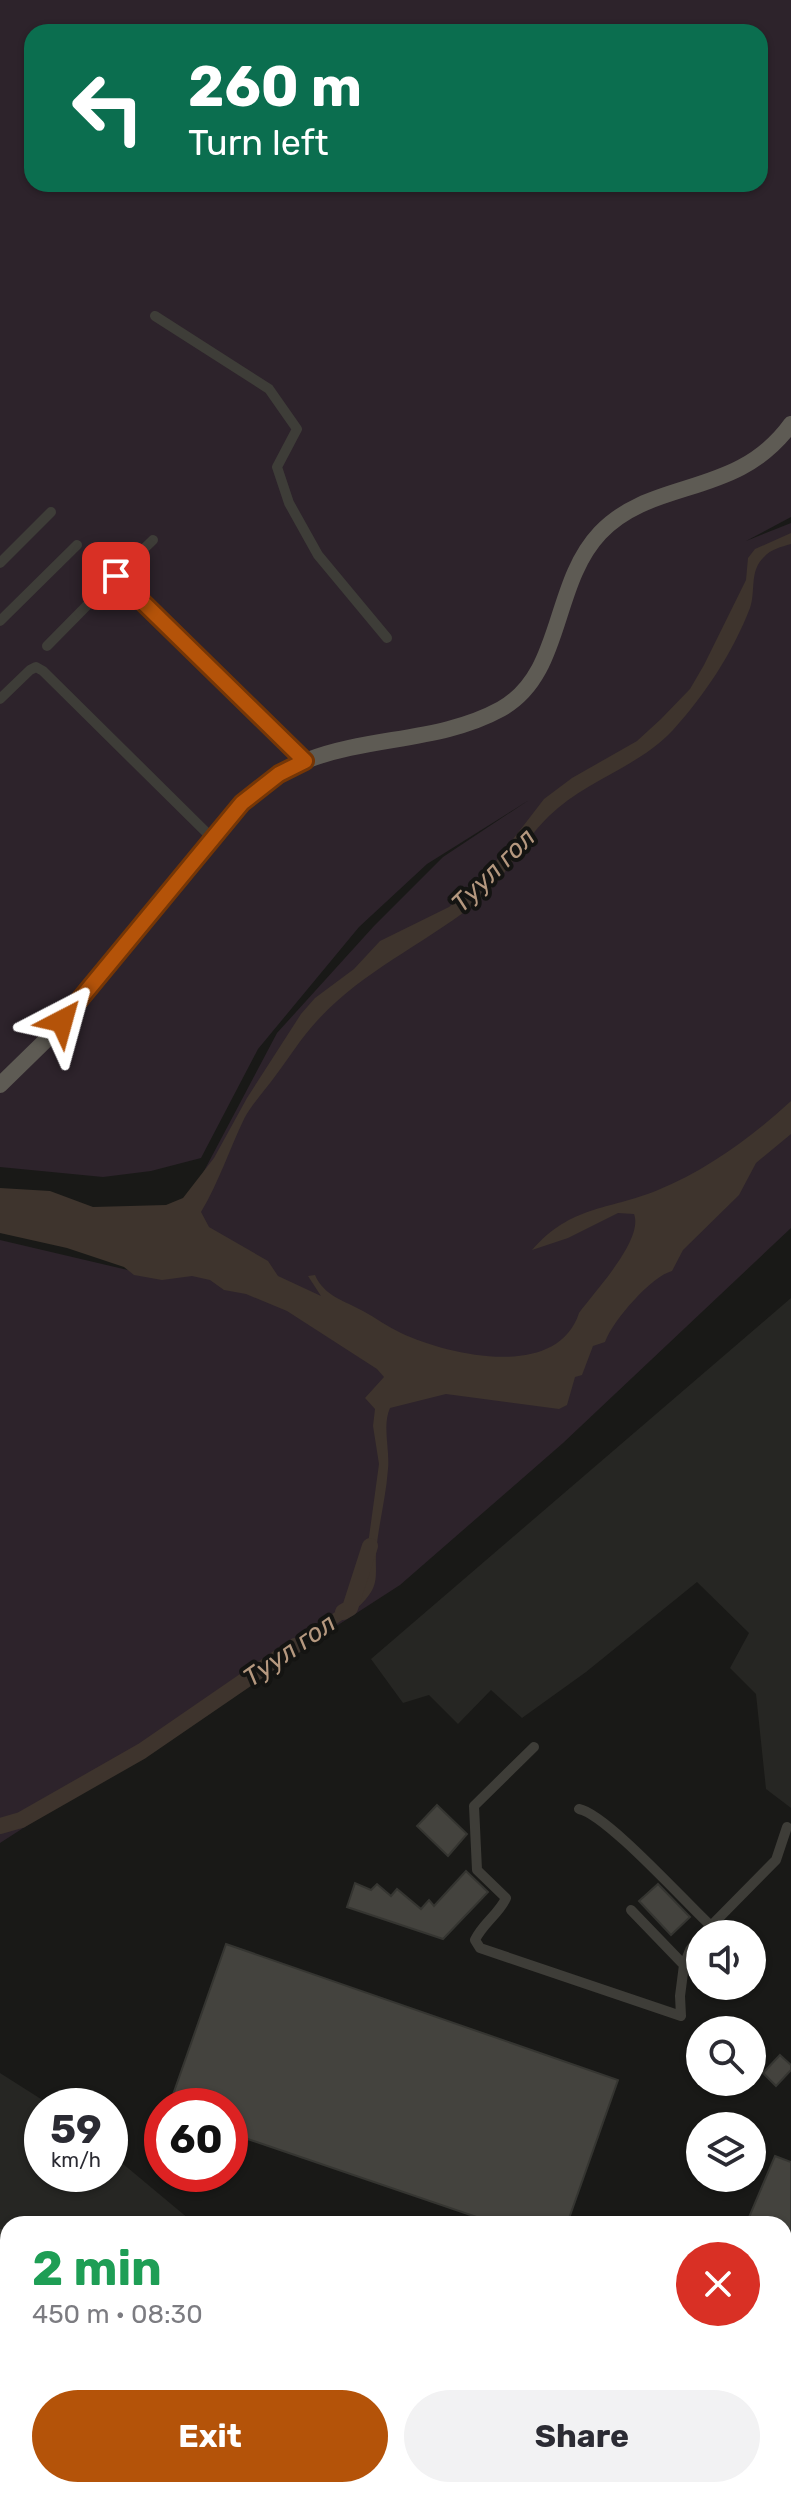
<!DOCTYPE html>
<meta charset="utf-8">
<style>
body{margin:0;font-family:Rubik,sans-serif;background:#f2f2f3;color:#2b2b33;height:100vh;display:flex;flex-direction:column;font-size:30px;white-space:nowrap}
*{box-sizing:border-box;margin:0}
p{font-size:26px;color:#7c7c81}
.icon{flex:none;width:44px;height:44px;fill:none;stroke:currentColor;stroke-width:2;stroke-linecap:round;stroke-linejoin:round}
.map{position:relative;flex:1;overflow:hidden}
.panel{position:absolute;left:0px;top:2216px;width:792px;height:282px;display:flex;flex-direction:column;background:#fff;border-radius:24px 24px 0 0;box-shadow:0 2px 6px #0004}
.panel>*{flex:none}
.top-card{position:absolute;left:24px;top:24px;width:744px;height:168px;border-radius:24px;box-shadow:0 2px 6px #0004;background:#0b6e4f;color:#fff;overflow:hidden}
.tools{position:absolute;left:686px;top:1920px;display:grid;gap:16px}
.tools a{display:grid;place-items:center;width:80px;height:80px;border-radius:50%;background:#fff;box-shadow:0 2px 6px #0004;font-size:40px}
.speed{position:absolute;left:24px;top:2088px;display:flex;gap:16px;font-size:40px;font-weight:700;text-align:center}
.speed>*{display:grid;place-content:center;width:104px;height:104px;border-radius:50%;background:#fff;box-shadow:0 2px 6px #0004;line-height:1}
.speed small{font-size:20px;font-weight:400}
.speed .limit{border:12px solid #d22;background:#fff;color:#111}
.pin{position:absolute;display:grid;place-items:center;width:68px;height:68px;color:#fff;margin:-34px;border-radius:16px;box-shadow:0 4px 12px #0006}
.me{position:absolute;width:88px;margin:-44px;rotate:39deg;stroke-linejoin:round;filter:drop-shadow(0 0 6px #0008)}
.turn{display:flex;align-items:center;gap:28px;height:168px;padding:0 32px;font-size:36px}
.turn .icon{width:104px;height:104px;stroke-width:2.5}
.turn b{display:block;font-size:56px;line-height:68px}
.round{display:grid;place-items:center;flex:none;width:84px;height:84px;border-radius:42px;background:#f2f2f3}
.summary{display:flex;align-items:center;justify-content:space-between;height:136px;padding:0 32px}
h1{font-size:48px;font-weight:700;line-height:60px;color:#1e9e55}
.action{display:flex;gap:16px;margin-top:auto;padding:16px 32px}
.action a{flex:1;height:92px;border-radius:48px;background:#b45309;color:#fff;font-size:32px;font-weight:700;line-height:92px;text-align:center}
.action a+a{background:#f2f2f3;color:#2b2b33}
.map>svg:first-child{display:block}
.built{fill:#262623}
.green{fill:#2d232b;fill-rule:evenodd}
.water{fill:#3e342d}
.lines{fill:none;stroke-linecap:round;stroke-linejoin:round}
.river{stroke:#3e342d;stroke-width:16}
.building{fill:#44433e;stroke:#353531;stroke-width:2}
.street{stroke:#3e3d38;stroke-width:10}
.primary{stroke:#5e5b54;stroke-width:16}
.highway{stroke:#706c64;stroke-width:18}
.route-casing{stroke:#753606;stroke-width:20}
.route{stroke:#b45309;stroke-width:14}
.labels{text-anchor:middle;stroke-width:8;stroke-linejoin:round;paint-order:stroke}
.water-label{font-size:26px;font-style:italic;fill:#b5987f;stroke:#141412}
</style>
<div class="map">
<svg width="791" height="2497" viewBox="0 0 791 2497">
<rect width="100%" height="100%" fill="#191917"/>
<path class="built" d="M 791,1298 L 791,1808 L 766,1789 L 756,1694 L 730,1668 L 749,1633 L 697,1582 L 586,1672 L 522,1718 L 491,1690 L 458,1724 L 429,1695 L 403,1703 L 371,1659 Z
M 0,2073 L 52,2106 L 42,2106 L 42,2174 L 110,2174 L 110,2153 L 195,2224 L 8,2224 L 8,2490 L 479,2490 L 476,2497 L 0,2497 Z"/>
<path class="green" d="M 0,0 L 791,0 L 791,517 L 746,541 L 791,523 L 791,1228 L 563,1443 L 400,1585 L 0,1843 L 0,1240 L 149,1275 L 277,1033 L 374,926 L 443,857 L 529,800 L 427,864 L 359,927 L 258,1049 L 201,1158 L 151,1171 L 103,1177 L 0,1167 ZM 32,32 L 760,32 L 760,184 L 32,184 Z"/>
<path class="water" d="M 791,533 L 791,544 C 781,547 771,549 764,557 C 749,571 756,591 750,608 C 733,652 705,695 673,730 C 639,767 586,780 549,816 C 520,844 504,883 471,907 C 420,946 360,973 316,1022 C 301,1038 289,1058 276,1075 C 266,1089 252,1104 244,1119 C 229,1150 219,1182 201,1212 L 209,1227 L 268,1261 L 278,1276 L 321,1296 L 308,1276 L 315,1275 C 324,1296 345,1301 363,1311 C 376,1318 388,1327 401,1333 C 448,1355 557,1381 579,1313 C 594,1292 644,1240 634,1214 L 618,1213 L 568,1238 L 532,1250 C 572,1205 606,1211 658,1190 C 707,1170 752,1137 791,1101 L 791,1134 L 756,1163 L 739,1195 L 683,1250 L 672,1271 C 652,1276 613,1320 605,1342 L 593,1346 L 582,1375 L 575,1377 L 567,1405 L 559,1409 L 446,1394 L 390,1408 C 382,1426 390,1449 388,1469 C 386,1498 378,1526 376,1554 C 375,1569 379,1582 369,1595 C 351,1620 305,1643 279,1660 L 276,1653 L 341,1608 L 362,1588 L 379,1464 L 373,1426 L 375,1409 L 365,1398 L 384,1377 L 377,1369 L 287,1311 L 246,1294 L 224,1290 L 210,1280 L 192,1276 L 162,1280 L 134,1275 L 124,1267 L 67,1248 L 0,1233 L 0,1188 L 50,1191 L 93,1207 L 166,1205 L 183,1198 L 214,1158 L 247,1098 L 301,1014 L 315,998 L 354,969 L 380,941 L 449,907 L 462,896 L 494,864 L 544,799 L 572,778 L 637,741 L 661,719 L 690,689 L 704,665 L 746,580 L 748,558 L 755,549 Z"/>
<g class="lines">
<path class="river" d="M 343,1612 L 350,1608 L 370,1546
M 0,1826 L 21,1820 L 142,1751 L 295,1646"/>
</g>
<path class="building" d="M 437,1805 L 467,1834 L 448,1856 L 417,1826 Z
M 466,1871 L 488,1892 L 443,1939 L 347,1907 L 355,1883 L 371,1890 L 377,1884 L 391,1896 L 397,1889 L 421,1909 L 429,1900 L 434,1906 Z
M 658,1884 L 690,1917 L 671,1935 L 639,1901 Z
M 226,1944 L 618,2080 L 567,2224 L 497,2224 L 230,2133 L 230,2106 L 169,2106 Z
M 780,2055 L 791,2065 L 791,2070 L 776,2086 L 763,2073 Z
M 775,2156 L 791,2162 L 791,2240 L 784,2238 L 784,2224 L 747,2222 Z"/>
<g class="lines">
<path class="street" d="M 155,316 L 269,389 L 297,429 L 277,467 L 289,503 L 318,555 L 387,638
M 0,563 L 51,512
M 116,576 L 153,540
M 0,621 L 77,545
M 47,646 L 116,576 L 305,761
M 0,699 L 30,670 L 36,667 L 43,671 L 213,839
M 534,1747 L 474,1806 L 477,1870 L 506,1898 C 499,1914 483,1923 475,1940 L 480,1948 L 681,2016 L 680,1996 L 684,1965
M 579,1809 C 606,1814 685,1902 711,1926
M 631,1910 L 684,1965 L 690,1950 L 700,1937
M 703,1934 L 776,1860 L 787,1827
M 0,2234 L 8,2243
M 0,2439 L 8,2433
M 115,2497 L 125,2490"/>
<path class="primary" d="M 0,1085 L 45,1041 L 242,803 C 263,786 283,769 308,760 C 370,736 441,742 501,709 C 564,674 551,585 600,533 C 653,477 737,499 791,424"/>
<path class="highway" d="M 784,2425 L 791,2408
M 755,2497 L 758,2490"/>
</g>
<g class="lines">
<defs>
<path id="route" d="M 62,1021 L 242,803 L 279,774 L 305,761 L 116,576"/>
</defs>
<use href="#route" class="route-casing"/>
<use href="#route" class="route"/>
</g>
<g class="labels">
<g class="water-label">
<text transform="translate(493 870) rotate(-45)" y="9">Туул гол</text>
<text transform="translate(289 1650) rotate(-35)" y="9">Туул гол</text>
</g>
</g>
</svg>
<div class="tools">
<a><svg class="icon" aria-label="sound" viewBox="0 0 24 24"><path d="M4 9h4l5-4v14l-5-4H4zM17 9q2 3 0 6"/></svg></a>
<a><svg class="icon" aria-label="search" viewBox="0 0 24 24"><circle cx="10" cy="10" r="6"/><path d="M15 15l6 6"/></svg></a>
<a><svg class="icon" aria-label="layers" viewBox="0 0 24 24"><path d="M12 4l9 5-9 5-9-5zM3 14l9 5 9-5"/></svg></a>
</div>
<div class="speed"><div>59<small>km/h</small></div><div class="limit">60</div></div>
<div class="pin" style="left:116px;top:576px;background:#d93025"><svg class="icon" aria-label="arrive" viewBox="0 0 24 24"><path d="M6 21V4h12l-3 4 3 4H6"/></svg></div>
<svg class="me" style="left:62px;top:1021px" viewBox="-20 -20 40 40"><path d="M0-17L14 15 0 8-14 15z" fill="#b45309" stroke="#fff" stroke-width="4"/></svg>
<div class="top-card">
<div class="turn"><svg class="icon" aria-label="left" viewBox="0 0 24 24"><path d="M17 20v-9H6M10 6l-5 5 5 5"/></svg><div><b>260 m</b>Turn left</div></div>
</div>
<section class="panel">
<div class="summary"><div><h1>2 min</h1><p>450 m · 08:30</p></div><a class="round" style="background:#d93025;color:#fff"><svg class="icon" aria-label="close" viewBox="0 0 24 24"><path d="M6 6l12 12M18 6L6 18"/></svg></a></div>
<div class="action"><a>Exit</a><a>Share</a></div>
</section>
</div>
